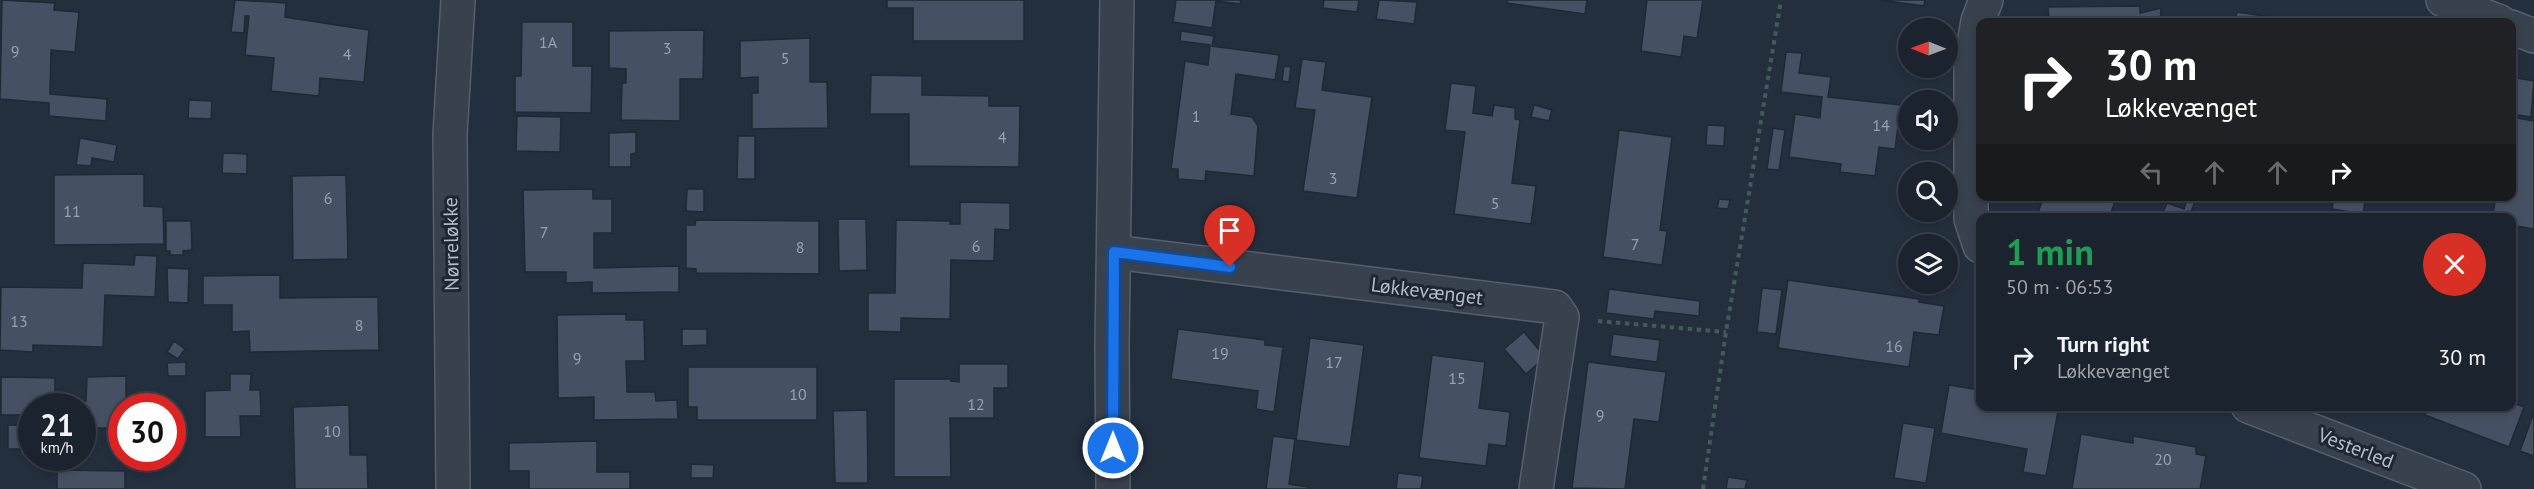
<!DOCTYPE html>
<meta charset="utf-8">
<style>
body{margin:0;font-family:"PT Sans",sans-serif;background:#282f3a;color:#f1f3f6;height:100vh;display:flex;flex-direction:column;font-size:22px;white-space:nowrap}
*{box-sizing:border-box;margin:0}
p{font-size:20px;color:#a0a4aa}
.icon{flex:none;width:33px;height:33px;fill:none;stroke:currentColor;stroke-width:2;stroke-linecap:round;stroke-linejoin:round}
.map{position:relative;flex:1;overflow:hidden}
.sheet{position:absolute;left:1976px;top:213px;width:540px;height:198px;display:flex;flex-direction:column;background:#1b232e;border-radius:12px;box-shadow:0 3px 9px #0003,0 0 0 2px #39404a}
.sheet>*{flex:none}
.guide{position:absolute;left:1976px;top:18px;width:540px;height:183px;border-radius:12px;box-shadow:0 3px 9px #0003,0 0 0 2px #39404a;background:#202124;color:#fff;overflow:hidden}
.needle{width:39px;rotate:271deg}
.tools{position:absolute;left:1898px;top:18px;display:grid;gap:12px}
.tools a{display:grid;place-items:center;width:60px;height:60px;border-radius:50%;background:#1b232e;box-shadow:0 3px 9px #0003,0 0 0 2px #39404a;font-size:30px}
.speed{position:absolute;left:18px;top:393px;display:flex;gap:12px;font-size:30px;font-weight:700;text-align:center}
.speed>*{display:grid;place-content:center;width:78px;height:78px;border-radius:50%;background:#1b232e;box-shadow:0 3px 9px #0003,0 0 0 2px #39404a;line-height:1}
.speed small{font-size:15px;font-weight:400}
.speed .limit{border:9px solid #d22;background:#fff;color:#111}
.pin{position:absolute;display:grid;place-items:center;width:51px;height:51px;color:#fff;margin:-62px -26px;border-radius:50% 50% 50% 0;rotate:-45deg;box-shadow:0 0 6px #0007}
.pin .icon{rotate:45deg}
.me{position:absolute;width:66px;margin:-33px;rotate:0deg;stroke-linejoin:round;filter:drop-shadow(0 0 4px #0008)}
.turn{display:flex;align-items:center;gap:21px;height:126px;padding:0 30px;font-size:27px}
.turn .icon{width:78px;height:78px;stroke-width:2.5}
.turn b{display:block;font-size:42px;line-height:51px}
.lanes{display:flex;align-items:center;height:57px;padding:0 30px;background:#0003;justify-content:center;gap:30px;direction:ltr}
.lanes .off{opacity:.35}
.round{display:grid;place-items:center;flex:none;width:63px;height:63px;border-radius:32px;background:#282f3a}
.overview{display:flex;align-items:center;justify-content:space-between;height:102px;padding:0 30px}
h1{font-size:36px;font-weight:600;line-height:45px;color:#1e9e55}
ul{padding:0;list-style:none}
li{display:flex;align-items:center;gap:18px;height:84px;padding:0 30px}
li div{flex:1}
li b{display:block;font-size:22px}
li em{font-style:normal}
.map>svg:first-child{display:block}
.building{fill:#455162;stroke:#1f2835;stroke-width:1.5}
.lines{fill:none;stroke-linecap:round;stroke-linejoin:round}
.minor-casing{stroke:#565f6c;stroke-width:36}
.path{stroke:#44595c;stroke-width:4;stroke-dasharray:4.5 4.5;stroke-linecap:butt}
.minor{stroke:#38414e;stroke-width:33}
.route-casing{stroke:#114b97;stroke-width:15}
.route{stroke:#1a73e8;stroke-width:10}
.labels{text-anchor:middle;stroke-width:6;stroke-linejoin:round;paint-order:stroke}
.number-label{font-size:16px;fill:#98a1af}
.street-label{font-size:20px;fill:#b4bcc9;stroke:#1d2633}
</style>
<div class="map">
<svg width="2534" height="489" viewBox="0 0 2534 489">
<rect width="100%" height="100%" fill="#242f3e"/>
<path class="building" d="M 2,0 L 55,3 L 54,10 L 79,12 L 75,52 L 51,50 L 50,94 L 107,99 L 106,121 L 49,116 L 49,103 L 0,99 Z
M 235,0 L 286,3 L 285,17 L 369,30 L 364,82 L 320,78 L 319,96 L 271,91 L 274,58 L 245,55 L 249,16 L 245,16 L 244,33 L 231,32 Z
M 887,0 L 1024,0 L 1024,41 L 913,41 L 913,8 L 887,8 Z
M 1176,0 L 1241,0 L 1240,4 L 1216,1 L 1212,28 L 1173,22 Z
M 1324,0 L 1359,0 L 1357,12 L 1323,8 Z
M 1379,0 L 1417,2 L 1414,24 L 1376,19 Z
M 1507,0 L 1587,0 L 1585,14 L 1507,3 Z
M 1647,0 L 1703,0 L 1697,38 L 1684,36 L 1681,57 L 1641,51 Z
M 1880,0 L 1925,0 L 1924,6 Z
M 2140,6 L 2140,13 L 2161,8 L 2160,22 L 2049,22 L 2048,7 Z
M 2237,12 L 2304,22 L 2235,22 Z
M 522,22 L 573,22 L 573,66 L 592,66 L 591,113 L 515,112 L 515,76 L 521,76 Z
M 704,30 L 703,79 L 680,79 L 680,121 L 621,120 L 622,83 L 626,83 L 626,69 L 609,68 L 609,31 Z
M 1181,31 L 1214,36 L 1212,46 L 1279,55 L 1275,80 L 1236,74 L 1231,114 L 1252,117 L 1258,126 L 1254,176 L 1206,171 L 1205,181 L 1178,179 L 1178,169 L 1171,169 L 1185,61 L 1208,65 L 1210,45 L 1180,41 Z
M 810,38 L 810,82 L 827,82 L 828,128 L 752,129 L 752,93 L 758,93 L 758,77 L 740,78 L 740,41 Z
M 1786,52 L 1802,53 L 1799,73 L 1831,77 L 1828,97 L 1901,105 L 1895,149 L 1879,147 L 1875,176 L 1840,172 L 1841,164 L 1789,157 L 1795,114 L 1820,118 L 1822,97 L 1781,92 Z
M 1302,59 L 1326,62 L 1322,90 L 1372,97 L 1357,198 L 1303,191 L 1315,110 L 1295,108 Z
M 1284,66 L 1291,67 L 1289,82 L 1282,81 Z
M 871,75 L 922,76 L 922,95 L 989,96 L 989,106 L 1020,106 L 1019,167 L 909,166 L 909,114 L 870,114 Z
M 2511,77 L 2534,81 L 2531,117 L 2511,114 Z
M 1451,83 L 1476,86 L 1473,113 L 1492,116 L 1494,105 L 1515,108 L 1515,119 L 1520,120 L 1512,183 L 1536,186 L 1531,224 L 1454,214 L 1465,132 L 1445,130 Z
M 189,100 L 212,101 L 211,119 L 188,118 Z
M 1534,105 L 1552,110 L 1549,121 L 1531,117 Z
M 517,116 L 561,117 L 560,152 L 516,151 Z
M 2511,117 L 2534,121 L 2534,229 L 2511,225 L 2511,218 L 2493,215 L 2496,196 L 2511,196 Z
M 1707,125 L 1725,126 L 1724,146 L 1706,145 Z
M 1773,128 L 1785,130 L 1779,170 L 1767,169 Z
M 1619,130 L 1672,137 L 1660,230 L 1667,231 L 1662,265 L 1603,257 Z
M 636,132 L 636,153 L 631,154 L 631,167 L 609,167 L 609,133 Z
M 738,136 L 755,136 L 755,179 L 737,179 Z
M 80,138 L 117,145 L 114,162 L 92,158 L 91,166 L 76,165 Z
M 223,153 L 247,154 L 247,174 L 222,173 Z
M 144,174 L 144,206 L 163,207 L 164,244 L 54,245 L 54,175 Z
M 346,175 L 348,259 L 293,260 L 292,176 Z
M 593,189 L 593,199 L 612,199 L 612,233 L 594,233 L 594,268 L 679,266 L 679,292 L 592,293 L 592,282 L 566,283 L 566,272 L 525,272 L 523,190 Z
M 687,189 L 704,189 L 704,212 L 686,211 Z
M 2044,196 L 2055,198 L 2117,196 L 2109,218 L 2036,218 Z
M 2142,196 L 2166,196 L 2163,204 Z
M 2188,196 L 2197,196 L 2191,212 L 2188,211 L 2185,218 L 2161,218 L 2167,203 L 2184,209 Z
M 2334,196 L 2366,196 L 2363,214 L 2332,209 Z
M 1719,199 L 1730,200 L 1728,209 L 1717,208 Z
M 960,202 L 1010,203 L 1010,230 L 995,229 L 994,261 L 951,260 L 950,319 L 901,318 L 901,332 L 868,331 L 868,293 L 895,293 L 896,220 L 950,221 L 950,224 L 960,224 Z
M 838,219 L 866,219 L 867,270 L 839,271 Z
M 696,220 L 819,221 L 819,274 L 696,273 L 696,269 L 686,268 L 686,225 L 695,225 Z
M 166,221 L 191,221 L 192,250 L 183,251 L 183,255 L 170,255 L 170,251 L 166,251 Z
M 135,255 L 157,256 L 155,297 L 105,295 L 103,347 L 33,345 L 33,352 L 0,350 L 1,287 L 82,288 L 83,263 L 134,265 Z
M 167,268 L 189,269 L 188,303 L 168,302 Z
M 280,275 L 280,298 L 378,297 L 379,350 L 250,352 L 249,331 L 232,332 L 232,305 L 203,305 L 203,276 Z
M 1788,280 L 1919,299 L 1919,302 L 1944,306 L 1939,335 L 1914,332 L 1909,367 L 1778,348 Z
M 1762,288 L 1782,290 L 1776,334 L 1757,332 Z
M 1609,289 L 1700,301 L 1699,316 L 1655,311 L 1654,319 L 1606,313 Z
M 626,314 L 626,320 L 644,320 L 645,361 L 626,361 L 627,392 L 655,392 L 656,401 L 677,400 L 678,419 L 594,420 L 594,397 L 558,398 L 557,315 Z
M 682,329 L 707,329 L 707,345 L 682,346 Z
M 1178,329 L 1265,340 L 1265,345 L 1283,347 L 1274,412 L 1256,409 L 1258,391 L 1171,379 Z
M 1524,332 L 1545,357 L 1526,374 L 1504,349 Z
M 1613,334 L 1660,340 L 1657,362 L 1610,356 Z
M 1310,338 L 1364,345 L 1350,447 L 1296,440 Z
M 174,341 L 185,349 L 178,359 L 167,352 Z
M 2511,348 L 2517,350 L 2511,366 Z
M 1432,355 L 1485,362 L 1479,408 L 1510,412 L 1506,446 L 1489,444 L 1486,466 L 1419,458 Z
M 186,362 L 186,376 L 168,376 L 167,363 Z
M 1588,362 L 1666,372 L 1659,422 L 1634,419 L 1625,489 L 1572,488 Z
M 959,364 L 1008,364 L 1008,388 L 994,388 L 994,418 L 950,418 L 951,477 L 894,477 L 894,379 L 951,379 L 951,381 L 959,382 Z
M 688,367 L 817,367 L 817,420 L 697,420 L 697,407 L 688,407 Z
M 230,374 L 251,374 L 250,390 L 260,390 L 261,416 L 240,416 L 241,437 L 205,437 L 205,391 L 230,390 Z
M 126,376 L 126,406 L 122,406 L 122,428 L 95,428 L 95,444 L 82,444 L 82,406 L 32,406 L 32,449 L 8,449 L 8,425 L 21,425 L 21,415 L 1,415 L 1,377 L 55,378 L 55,401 L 86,401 L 87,377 Z
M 1949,385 L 1980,390 L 1980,406 L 2059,406 L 2046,476 L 2023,472 L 2027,449 L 1941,433 Z
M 2511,402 L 2524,407 L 2509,447 L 2425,415 L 2429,406 L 2511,406 Z
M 349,405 L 350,455 L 367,455 L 368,489 L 295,489 L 293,407 Z
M 867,410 L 868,483 L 835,483 L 833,411 Z
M 2534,412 L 2534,456 L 2520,451 Z
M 1903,423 L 1935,428 L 1926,483 L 1894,478 Z
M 2081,434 L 2133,443 L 2133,436 L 2196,447 L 2196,454 L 2206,456 L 2200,489 L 2072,489 Z
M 1273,436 L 1295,439 L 1289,484 L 1308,487 L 1308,489 L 1266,489 Z
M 597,441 L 597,472 L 630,472 L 630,489 L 529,489 L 529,471 L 509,471 L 509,443 Z
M 691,464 L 714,465 L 713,478 L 691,478 Z
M 57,470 L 125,471 L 125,489 L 57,489 Z
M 1398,473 L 1423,476 L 1421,489 L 1396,489 Z
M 1728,477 L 1747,480 L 1745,489 L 1726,489 Z"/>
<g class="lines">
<defs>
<path id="minor" d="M 2443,0 L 2500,22
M 2511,27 L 2534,36
M 1980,246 L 1971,219 L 1971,62 L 1978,21 L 1986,0
M 1114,252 L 1555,307 L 1562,317 L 1536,489
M 2248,406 L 2464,489
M 453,489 L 450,134 L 458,0
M 1113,489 L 1112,345 L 1117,0"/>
</defs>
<use href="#minor" class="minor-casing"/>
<path class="path" d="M 1598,321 L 1726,332
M 1703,489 L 1726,332 L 1781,0"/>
<use href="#minor" class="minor"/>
</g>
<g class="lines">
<defs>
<path id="route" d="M 1113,448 L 1114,252 L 1230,267"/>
</defs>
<use href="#route" class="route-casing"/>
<use href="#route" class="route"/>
</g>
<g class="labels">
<g class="number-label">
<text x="548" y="48">1A</text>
<text x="667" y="54">3</text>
<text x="15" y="57">9</text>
<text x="347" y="60">4</text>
<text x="785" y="64">5</text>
<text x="1196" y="122">1</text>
<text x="1881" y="131">14</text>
<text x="1002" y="143">4</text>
<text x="1333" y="184">3</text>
<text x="328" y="204">6</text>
<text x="1495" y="209">5</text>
<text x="72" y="217">11</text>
<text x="544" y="238">7</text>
<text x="1635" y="250">7</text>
<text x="976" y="252">6</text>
<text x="800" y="253">8</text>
<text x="19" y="327">13</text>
<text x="359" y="331">8</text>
<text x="1894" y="352">16</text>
<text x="1220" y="359">19</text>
<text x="577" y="364">9</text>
<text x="1334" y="368">17</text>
<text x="1457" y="384">15</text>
<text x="798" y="400">10</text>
<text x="976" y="410">12</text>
<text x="1600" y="421">9</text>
<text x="332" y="437">10</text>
<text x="2163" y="465">20</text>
</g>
<g class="street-label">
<text transform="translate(451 244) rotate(-91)" y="7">Nørreløkke</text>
<text transform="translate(1427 291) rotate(7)" y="7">Løkkevænget</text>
<text transform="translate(2356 448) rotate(21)" y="7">Vesterled</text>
</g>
</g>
</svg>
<div class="tools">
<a><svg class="needle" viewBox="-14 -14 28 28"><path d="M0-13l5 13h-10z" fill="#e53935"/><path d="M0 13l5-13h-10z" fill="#a0a4aa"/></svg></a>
<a><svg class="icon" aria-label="sound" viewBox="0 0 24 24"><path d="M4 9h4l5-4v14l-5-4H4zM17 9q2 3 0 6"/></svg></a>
<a><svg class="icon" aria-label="search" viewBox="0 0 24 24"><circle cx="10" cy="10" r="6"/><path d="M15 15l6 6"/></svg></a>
<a><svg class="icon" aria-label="layers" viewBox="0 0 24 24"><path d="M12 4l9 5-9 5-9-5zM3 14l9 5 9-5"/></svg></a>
</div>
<div class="speed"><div>21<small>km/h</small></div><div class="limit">30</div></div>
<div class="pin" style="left:1230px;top:267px;background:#d93025"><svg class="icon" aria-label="arrive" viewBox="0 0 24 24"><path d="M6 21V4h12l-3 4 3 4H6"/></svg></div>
<svg class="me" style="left:1113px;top:448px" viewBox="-20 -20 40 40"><circle r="17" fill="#1a73e8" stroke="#fff" stroke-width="3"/><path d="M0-11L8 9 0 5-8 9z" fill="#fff"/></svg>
<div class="guide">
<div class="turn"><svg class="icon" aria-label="right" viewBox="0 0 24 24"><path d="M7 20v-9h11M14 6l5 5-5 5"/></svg><div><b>30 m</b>Løkkevænget</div></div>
<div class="lanes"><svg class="icon off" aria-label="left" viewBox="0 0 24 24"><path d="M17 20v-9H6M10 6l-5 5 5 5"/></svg><svg class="icon off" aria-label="ahead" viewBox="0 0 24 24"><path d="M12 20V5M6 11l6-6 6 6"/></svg><svg class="icon off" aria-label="ahead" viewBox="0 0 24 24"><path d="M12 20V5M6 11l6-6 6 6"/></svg><svg class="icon" aria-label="right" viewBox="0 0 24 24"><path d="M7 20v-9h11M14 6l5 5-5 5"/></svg></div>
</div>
<section class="sheet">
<div class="overview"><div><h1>1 min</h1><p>50 m · 06:53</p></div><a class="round" style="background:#d93025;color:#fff"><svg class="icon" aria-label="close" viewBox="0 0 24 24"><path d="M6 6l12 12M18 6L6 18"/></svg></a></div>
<ul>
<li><svg class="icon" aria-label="right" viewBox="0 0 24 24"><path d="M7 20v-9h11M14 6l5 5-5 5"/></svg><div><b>Turn right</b><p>Løkkevænget</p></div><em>30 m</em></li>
</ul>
</section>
</div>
